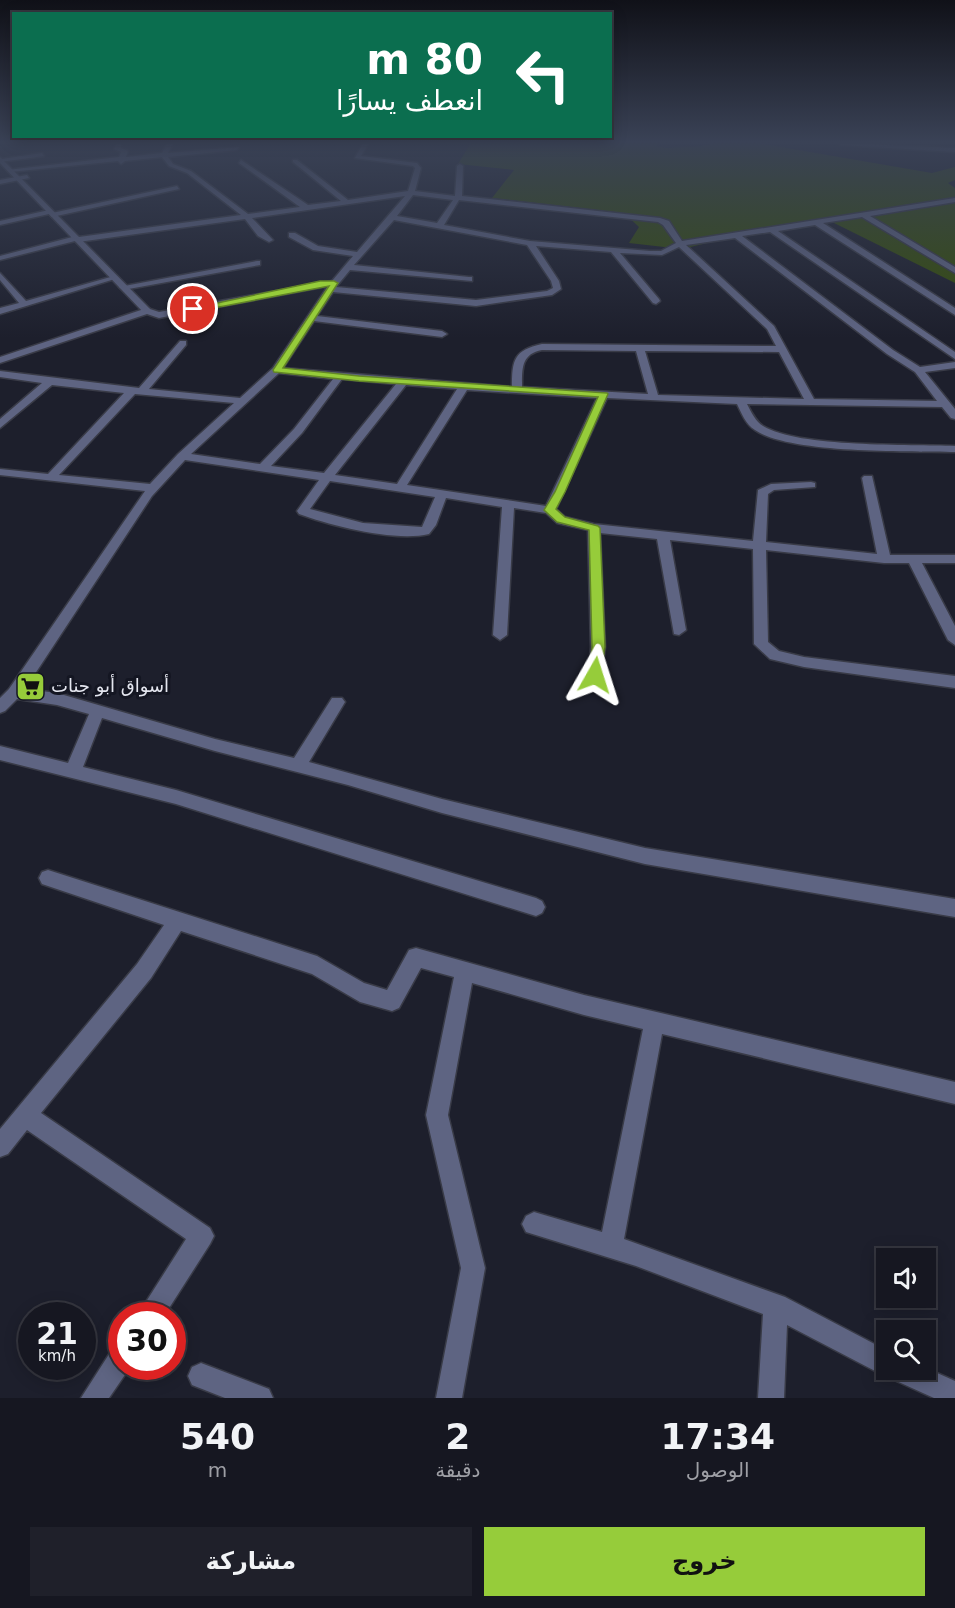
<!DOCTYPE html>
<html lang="ar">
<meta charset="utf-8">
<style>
body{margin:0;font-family:"DejaVu Sans",Vazirmatn,sans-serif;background:#1f202a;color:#f1f3f6;direction:rtl;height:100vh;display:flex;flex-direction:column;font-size:22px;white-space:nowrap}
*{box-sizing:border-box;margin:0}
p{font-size:20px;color:#9e9fa5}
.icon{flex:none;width:33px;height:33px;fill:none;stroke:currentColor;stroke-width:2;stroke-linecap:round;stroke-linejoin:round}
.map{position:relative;height:1398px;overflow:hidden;direction:ltr}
.details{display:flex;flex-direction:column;background:#161721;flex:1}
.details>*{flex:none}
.top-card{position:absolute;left:12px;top:12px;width:600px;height:126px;border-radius:0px;box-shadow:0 3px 15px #0003,0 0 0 2px #35363f;direction:rtl;background:#0b6e4f;color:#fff;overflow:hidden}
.controls{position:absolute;left:876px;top:1248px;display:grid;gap:12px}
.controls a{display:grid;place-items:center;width:60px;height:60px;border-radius:0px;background:#161721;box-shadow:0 3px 15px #0003,0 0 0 2px #35363f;font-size:30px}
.speed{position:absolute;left:18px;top:1302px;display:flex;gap:12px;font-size:30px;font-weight:700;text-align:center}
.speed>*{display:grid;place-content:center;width:78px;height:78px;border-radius:50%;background:#161721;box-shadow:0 3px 15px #0003,0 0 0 2px #35363f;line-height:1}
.speed small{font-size:15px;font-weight:400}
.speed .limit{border:9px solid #d22;background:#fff;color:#111}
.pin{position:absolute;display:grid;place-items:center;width:51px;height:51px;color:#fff;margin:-26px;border:3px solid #fff;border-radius:50%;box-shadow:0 2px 6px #0007}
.me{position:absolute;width:66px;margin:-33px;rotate:6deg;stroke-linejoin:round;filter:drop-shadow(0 0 4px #0008)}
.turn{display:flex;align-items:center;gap:21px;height:126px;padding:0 30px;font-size:27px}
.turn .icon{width:78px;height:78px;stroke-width:2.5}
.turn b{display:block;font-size:42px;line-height:51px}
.eta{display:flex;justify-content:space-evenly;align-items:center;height:102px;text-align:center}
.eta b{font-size:36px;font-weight:700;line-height:42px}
.primary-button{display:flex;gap:12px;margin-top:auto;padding:12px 30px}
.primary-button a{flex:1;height:69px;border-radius:0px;background:#96cc3a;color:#111;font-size:24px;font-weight:700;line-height:69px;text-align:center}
.primary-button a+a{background:#1f202a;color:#f1f3f6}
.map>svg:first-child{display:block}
.green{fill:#354d09}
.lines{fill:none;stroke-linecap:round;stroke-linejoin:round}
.minor-casing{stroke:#393b47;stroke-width:3}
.tertiary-casing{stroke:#393b47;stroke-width:3}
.minor{fill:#5e6482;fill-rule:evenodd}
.tertiary{fill:#5e6482;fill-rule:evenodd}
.route{fill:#96cc3a;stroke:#628526;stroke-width:1.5}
.labels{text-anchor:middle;stroke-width:6;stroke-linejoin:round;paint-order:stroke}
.poi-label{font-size:18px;fill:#e4e6ef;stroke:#141622;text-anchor:start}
</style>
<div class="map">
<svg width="955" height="1398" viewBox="0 0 955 1398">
<rect width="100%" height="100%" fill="#1d1f2c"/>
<path class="green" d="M 471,143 L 660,143 L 656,146 L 666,148 L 702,146 L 716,143 L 757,143 L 932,173 L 955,167 L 955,180 L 948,183 L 955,188 L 955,283 L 828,220 L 791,230 L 761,230 L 682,249 L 629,243 L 639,227 L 624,213 L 492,198 L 514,170 L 458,164 Z"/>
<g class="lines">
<defs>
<path id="minor" d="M 117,143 L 121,143 L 121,148 L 128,151 L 126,157 L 162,153 L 167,143 L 173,143 L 168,153 L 239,147 L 237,150 L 168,157 L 173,164 L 191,171 L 248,214 L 300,207 L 239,163 L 241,160 L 308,205 L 341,201 L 293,162 L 293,160 L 297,160 L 348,200 L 408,191 L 415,168 L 413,166 L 355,158 L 363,143 L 369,143 L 361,156 L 417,163 L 421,168 L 415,191 L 455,196 L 457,166 L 460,164 L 463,166 L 462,196 L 660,218 L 669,221 L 682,241 L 955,198 L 955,202 L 870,216 L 955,267 L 955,273 L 862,217 L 823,223 L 955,308 L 955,315 L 815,225 L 778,231 L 955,352 L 955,359 L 770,232 L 742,236 L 893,350 L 920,367 L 955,362 L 955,368 L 925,372 L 955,409 L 955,419 L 951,418 L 942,407 L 747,404 C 751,412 756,422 763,426 C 799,448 910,444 955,446 L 955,452 C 910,451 789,454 755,430 C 746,425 741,412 737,404 L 607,398 L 556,509 L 565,517 L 594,524 L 753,541 L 758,490 L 771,484 L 811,482 L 815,483 L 815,487 L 774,490 L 768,494 L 766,542 L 877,554 L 862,478 L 864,476 L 872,476 L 890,555 L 955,555 L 955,563 L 922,563 L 955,626 L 955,645 L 948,640 L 909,563 L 884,563 L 766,550 L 768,642 L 779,651 L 804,657 L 955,676 L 955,688 L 804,667 L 770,659 L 754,644 L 753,549 L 670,540 L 686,630 L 679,635 L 674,634 L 657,539 L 600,533 L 605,647 L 602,675 L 600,679 L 590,679 L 588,675 L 591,647 L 588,530 L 557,523 L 546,513 L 514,508 L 507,635 L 500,640 L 493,635 L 502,507 L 446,498 L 436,525 L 429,534 C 395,542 332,526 299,514 L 297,511 L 319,480 L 185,460 L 152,496 L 25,689 L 57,693 L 215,739 L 294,758 L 332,698 L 342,698 L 345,702 L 309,762 L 442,799 L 645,848 L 955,899 L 955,917 L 645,864 L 442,813 L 348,785 L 215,751 L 102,718 L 83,767 L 176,790 L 536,898 L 542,901 L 545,907 L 542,913 L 536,916 L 176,804 L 0,760 L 0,746 L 68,763 L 89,714 L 57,705 L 17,699 L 5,711 L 0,713 L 0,698 L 9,689 L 145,491 L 0,475 L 0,469 L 48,474 L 124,393 L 52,385 L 0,428 L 0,419 L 42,383 L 0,377 L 0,371 L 139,388 L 180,341 L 186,341 L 186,345 L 149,389 L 240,398 L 273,368 L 328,286 L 159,318 L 147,314 L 0,363 L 0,357 L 147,308 L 159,312 L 332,281 L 353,256 L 313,250 L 289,237 L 289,233 L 295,233 L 318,246 L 357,252 L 405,196 L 252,218 L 273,240 L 269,242 L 258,236 L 245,219 L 78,242 L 75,241 L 0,260 L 0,256 L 76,236 L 79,237 L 241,215 L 187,173 L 169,166 L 162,157 L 125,161 L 121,164 L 118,161 L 10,172 L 7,170 L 119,157 L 121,152 L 114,149 ZM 413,195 L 453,200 L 437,223 L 397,216 ZM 459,200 L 658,222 L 663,225 L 676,243 L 661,251 L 650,251 L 530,241 L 444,225 ZM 394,220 L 527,245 L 551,281 L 553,288 L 547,291 L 476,300 L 336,287 L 350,270 L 472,281 L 472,277 L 469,277 L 354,265 ZM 735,238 L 887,354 L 915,372 L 937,401 L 814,399 L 774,326 L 686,245 ZM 536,246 L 611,252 L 653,303 L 656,304 L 660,301 L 659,299 L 620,253 L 662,255 L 679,247 L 767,329 L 776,346 L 542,344 C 514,350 512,360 512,387 L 283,368 L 314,321 L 442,337 L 447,334 L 442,331 L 317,316 L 333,292 L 476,306 L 552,295 L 561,289 L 559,281 ZM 542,350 L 636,351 L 648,394 L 522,387 C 522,369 521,354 542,350 ZM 645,351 L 779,352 L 804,399 L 658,395 ZM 279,373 L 333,379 L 294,429 L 260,464 L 191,454 ZM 342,379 L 396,384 L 324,473 L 271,466 L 302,433 ZM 406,385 L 457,389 L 397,484 L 335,475 ZM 467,390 L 597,398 L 546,506 L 407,485 ZM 135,394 L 234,403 L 178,454 L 150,484 L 59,475 ZM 330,481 L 435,497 L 422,527 L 363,523 L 310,509 Z
M 838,143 L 955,148 L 955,152 L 841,145 Z
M 42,153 L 44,156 L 0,162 L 2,159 Z
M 27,175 L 29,178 L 0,184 L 0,180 Z
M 177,186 L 179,189 L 52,217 L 49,214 L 0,225 L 0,221 L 49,210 L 52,213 Z
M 257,261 L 260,261 L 260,265 L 123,290 L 119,287 Z
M 0,273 L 26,301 L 114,276 L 118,278 L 0,314 L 0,308 L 19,303 L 0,280 Z
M 48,870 L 317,956 L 364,983 L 387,990 L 409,950 L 416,948 L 584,995 L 955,1082 L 955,1104 L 662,1034 L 624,1239 L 785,1297 L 886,1350 L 886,1370 L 926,1368 L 955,1381 L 955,1398 L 934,1398 L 892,1379 L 890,1374 L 886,1376 L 877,1372 L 787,1325 L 784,1398 L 758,1398 L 763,1314 L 636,1266 L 526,1232 L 522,1224 L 526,1216 L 534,1212 L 602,1232 L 643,1029 L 584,1015 L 472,983 L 448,1115 L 485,1268 L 462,1398 L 436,1398 L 461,1268 L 426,1115 L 454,977 L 421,968 L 399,1008 L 392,1011 L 360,1002 L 312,974 L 181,931 L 151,978 L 41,1113 L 210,1228 L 214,1236 L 210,1244 L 164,1316 L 137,1316 L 186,1239 L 27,1130 L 8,1154 L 0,1157 L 0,1129 L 137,964 L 164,925 L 42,884 L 39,878 L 42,872 Z
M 122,1344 L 122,1366 L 131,1366 L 109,1398 L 81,1398 L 113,1348 Z
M 201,1363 L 269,1389 L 273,1398 L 225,1398 L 192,1385 L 188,1376 L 192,1367 Z"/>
<path id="tertiary" d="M 0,157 L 150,309 L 150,313 L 144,313 L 0,163 Z"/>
</defs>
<use href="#minor" class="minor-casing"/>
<use href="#tertiary" class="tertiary-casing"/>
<use href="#minor" class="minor"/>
<use href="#tertiary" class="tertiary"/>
</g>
<linearGradient id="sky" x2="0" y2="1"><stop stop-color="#101118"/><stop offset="0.42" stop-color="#3a4256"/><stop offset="1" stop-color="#3a4256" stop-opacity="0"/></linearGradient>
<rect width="955" height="338" fill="url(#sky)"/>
<path class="route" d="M 320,281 L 334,281 L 338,283 L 283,368 L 359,376 L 607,393 L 608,394 L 565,492 L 556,509 L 565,517 L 598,526 L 600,528 L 605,647 L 600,679 L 590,679 L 589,675 L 592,647 L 589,530 L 557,522 L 544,510 L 555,492 L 598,397 L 359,381 L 274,372 L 273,370 L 329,286 L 193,312 L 189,309 Z"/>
<defs>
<symbol id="supermarket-square" viewBox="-11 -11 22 22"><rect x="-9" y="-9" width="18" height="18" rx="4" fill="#96cc3a" stroke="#141622"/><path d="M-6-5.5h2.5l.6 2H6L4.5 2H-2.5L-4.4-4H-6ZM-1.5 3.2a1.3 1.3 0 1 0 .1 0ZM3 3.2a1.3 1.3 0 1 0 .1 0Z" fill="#111"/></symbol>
</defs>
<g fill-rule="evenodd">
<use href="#supermarket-square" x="14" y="670" width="33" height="33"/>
</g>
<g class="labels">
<g class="poi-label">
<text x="51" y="692">أسواق أبو جنات</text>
</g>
</g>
</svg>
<div class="controls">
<a><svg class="icon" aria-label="sound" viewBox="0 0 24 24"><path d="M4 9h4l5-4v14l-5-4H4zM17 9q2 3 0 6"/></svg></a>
<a><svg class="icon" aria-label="search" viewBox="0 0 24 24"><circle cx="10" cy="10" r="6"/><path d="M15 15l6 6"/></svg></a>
</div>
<div class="speed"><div>21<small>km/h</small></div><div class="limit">30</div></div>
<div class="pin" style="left:193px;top:309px;background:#d93025"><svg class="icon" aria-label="arrive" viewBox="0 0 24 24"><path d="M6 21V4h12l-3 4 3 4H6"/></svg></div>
<svg class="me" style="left:595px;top:675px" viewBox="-20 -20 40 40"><path d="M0-17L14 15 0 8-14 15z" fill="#96cc3a" stroke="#fff" stroke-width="4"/></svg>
<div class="top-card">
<div class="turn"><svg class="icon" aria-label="left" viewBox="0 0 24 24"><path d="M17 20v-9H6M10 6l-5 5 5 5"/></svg><div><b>80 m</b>انعطف يسارًا</div></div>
</div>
</div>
<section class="details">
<div class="eta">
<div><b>17:34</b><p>الوصول</p></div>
<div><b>2</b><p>دقيقة</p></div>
<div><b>540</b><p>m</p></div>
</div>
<div class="primary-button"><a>خروج</a><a>مشاركة</a></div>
</section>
